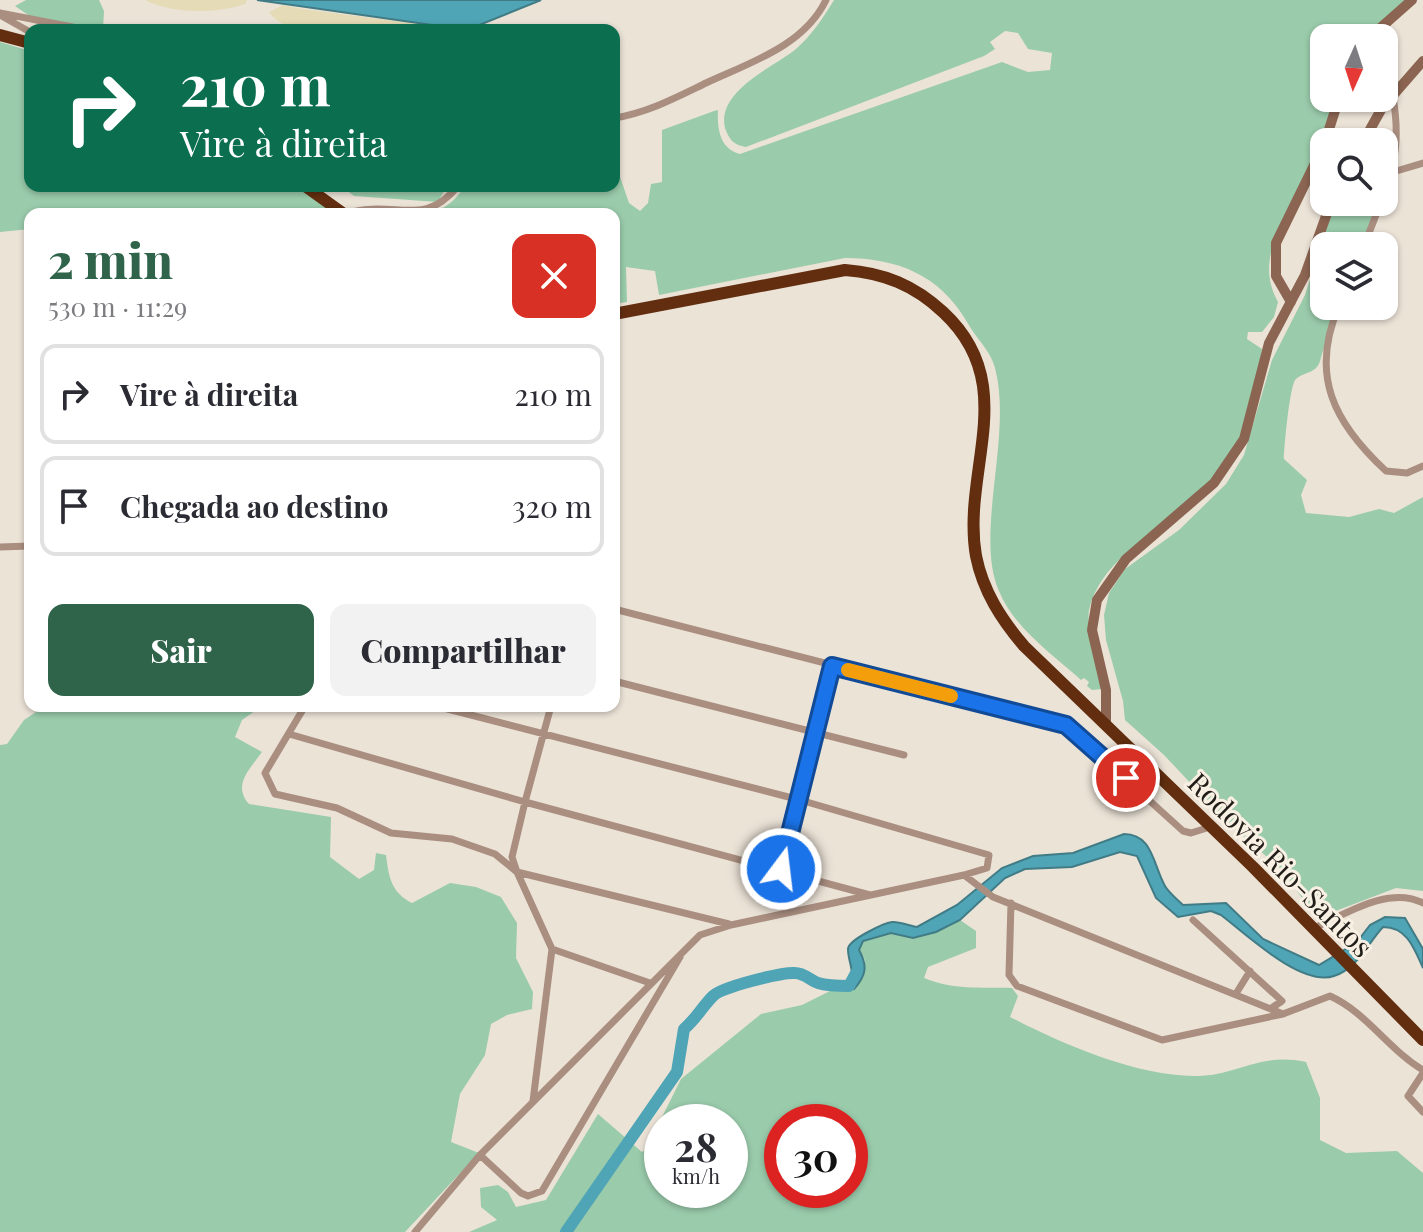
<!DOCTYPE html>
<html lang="pt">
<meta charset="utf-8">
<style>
body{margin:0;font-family:"Playfair Display",serif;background:#f2f2f3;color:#2b2b33;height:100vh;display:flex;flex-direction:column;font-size:30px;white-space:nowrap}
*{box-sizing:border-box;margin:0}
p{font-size:26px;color:#7c7c81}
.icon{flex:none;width:44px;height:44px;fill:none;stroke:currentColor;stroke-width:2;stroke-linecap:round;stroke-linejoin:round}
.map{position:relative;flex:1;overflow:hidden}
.side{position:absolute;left:24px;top:208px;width:596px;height:504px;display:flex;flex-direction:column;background:#fff;border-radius:16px;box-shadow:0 2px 6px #0004}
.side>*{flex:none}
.top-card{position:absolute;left:24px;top:24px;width:596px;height:168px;border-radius:16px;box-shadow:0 2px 6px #0004;background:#0b6e4f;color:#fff;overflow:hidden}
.needle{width:52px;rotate:183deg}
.tools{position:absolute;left:1310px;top:24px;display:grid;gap:16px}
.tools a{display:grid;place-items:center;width:88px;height:88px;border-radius:16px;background:#fff;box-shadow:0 2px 6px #0004;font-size:40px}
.speed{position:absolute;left:644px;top:1104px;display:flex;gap:16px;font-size:40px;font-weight:700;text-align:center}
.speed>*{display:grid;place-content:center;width:104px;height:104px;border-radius:50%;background:#fff;box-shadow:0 2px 6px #0004;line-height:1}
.speed small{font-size:20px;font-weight:400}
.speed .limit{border:12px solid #d22;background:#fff;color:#111}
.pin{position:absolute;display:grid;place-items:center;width:68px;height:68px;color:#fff;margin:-34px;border:4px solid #fff;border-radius:50%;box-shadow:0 2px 8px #0007}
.me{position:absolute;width:88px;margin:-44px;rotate:15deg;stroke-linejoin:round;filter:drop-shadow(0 0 6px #0008)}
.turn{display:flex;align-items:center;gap:28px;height:168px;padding:0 24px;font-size:36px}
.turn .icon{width:104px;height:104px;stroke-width:2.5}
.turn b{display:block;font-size:56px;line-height:68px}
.round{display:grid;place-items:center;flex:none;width:84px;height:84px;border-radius:16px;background:#f2f2f3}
.summary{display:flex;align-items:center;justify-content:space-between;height:136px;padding:0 24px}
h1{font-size:48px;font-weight:800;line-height:60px;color:#2f644a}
.primary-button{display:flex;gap:16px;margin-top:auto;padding:16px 24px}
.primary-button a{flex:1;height:92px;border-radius:16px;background:#2f644a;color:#fff;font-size:32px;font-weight:800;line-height:92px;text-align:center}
.primary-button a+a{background:#f2f2f3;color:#2b2b33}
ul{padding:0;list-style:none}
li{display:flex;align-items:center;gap:24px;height:100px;margin:0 16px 12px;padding:0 8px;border:4px solid #e1e1e2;border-radius:16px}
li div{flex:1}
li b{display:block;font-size:30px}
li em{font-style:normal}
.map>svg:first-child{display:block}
.green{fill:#9acbab;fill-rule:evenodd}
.sand{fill:#e5dbb6}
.water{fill:#4fa5b5;stroke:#417c86;stroke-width:2}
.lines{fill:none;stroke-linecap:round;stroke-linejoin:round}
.river{stroke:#4fa5b5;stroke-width:12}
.street{stroke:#aa8f81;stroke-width:7}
.secondary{stroke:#8c6552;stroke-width:10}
.highway{stroke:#622e0f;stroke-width:12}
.route-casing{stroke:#114b97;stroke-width:20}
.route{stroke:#1a73e8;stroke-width:14}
.slow{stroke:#f59e0b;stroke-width:14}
.labels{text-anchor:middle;stroke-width:6;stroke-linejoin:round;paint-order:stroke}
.street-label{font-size:28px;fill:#211d19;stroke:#f9f0e4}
</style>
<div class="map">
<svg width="1423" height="1232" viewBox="0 0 1423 1232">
<rect width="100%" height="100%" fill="#ece3d7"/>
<path class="green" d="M 26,0 L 99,0 L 104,11 L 103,30 L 50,30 L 15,6 Z
M 834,0 L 1407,0 L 1365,38 L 1324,38 L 1324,98 L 1337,98 L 1336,110 C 1323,137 1311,164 1298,191 C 1282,227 1255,260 1278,302 L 1274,317 L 1262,332 L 1248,332 L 1247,339 L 1262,349 C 1254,399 1244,452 1207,489 C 1170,526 1101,555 1089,610 C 1086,627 1099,670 1103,689 L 1092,690 L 1087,686 L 1089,682 L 1084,678 L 1081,680 C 1052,654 1014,628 999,591 C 974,534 1013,435 995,368 C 991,351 975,337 967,322 C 940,275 897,258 845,258 L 659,295 L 655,271 L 626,267 L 627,302 L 614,304 L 614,214 L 362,213 L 367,209 C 409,212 439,226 465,186 L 614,186 L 614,159 L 629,203 L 640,211 L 648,203 L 651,184 L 662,182 L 662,130 L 714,111 L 718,110 C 717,129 720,149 740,154 L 1002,62 L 1028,72 L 1050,70 L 1052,53 L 1028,49 L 1018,33 L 1005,31 L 990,42 L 995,49 L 984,56 L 746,147 C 733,145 729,139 725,128 C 716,91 774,67 796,49 C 812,35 823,18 834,0 Z
M 0,42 L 30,51 L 30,186 L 303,186 L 339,214 L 30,214 L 30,229 L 0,232 Z
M 341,186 L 447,186 L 438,202 L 354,196 Z
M 1335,202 L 1380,202 L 1362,246 L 1324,246 L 1324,306 L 1336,306 C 1329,325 1326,342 1320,361 C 1316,374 1305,371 1296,379 C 1290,383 1284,447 1284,459 L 1307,480 L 1301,495 L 1306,513 L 1349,517 L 1379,509 L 1394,513 L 1423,497 L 1423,891 L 1396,888 L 1325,915 L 1305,902 L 1282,870 L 1229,824 L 1164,755 L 1125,720 L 1123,701 L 1106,640 L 1104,615 L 1109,593 L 1125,569 L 1179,530 L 1226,484 L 1244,455 L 1272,360 L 1305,295 Z
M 33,706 L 262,706 L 242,720 L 235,737 L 262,752 C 250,769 232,785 249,804 L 331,817 L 330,857 L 359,879 L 374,870 L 376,853 L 386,855 C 389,878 391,892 412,903 L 450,883 L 476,887 L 501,897 L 517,923 L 516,958 L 533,992 L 532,1009 L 507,1015 L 491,1024 L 485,1055 L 460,1094 L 451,1142 L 479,1153 L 405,1232 L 0,1232 L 0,745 L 7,744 L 24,720 L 36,712 Z
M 960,920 L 976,931 L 976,948 L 928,967 L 924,978 C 952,990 981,987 1012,988 L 1018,996 L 1010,1017 C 1062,1044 1138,1077 1197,1076 C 1239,1075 1259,1052 1306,1062 L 1320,1098 L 1320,1140 L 1346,1153 L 1397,1151 L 1423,1173 L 1423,1232 L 469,1232 L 497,1220 L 481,1207 L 480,1188 L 498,1185 L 508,1192 L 516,1207 L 546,1200 L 598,1114 L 642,1152 L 661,1137 L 661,1119 L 681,1079 L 761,1014 L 802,1005 L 834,989 L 854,989 L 865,960 L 859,950 L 863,941 L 891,933 L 913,938 ZM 662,1122 L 730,1122 L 730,1190 L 662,1190 ZM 782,1122 L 850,1122 L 850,1190 L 782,1190 Z"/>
<path class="sand" d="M 145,0 L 247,0 L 245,4 C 217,14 172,14 145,0 Z
M 283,5 L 302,9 L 467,30 L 352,30 C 327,24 287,38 269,12 Z"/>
<path class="water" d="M 257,0 L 541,0 L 467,30 Z
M 1124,834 C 1153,834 1153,865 1165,886 C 1169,893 1177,899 1183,905 L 1226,903 L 1263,939 L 1319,965 L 1357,942 L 1370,925 L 1385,917 L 1405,918 L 1423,949 L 1423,968 C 1414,948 1407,927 1383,927 C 1368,943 1357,969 1334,976 C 1301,987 1246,934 1221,915 L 1211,911 L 1178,917 L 1156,898 L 1137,856 L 1120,852 L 1072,867 L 1025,869 L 1005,878 L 960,920 L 936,932 L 913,938 L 891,933 L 863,941 L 859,950 C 868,966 866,976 854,989 L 849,986 C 856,971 848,963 848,949 C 848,940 884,923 892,922 C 898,921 910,926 917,927 L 957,905 L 1002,868 L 1033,856 L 1073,853 Z"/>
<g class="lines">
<path class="river" d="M 566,1232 L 677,1072 L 684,1029 C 696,1019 702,1007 713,996 C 722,987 782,972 795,973 C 804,973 810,980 818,983 C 828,986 838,986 849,986 L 856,973"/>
<path class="street" d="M 0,13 L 88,30
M 0,15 L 30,32
M 614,118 C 647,113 677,97 706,83 C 749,63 804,46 826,0
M 1393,172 L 1423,163
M 1384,194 C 1397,161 1399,132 1393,97
M 345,214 C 395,198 422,230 458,186
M 1364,246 L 1381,202
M 1339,306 C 1309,375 1334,423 1386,471 L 1407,473 L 1423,466
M 0,547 L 30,546
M 614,609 L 1066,725 L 1183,831 L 1191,833 L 1210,827
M 614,681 L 904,755
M 305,706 L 265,773 L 275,794 L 337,808 L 391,833 L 452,839 L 495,854 L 517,872 L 552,949
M 436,706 L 800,800 L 989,855 L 987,868 L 964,875
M 289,734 L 525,802 L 551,706
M 781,869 L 832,666
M 1011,903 L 1009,975 L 1017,986 L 1162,1040 L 1283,1014
M 1193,920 L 1282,1001 L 1273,1007
M 729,924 L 517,872 L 512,857 L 525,802 L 870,895
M 1312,929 C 1344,915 1388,885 1423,903
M 1237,992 L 1250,971
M 1423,1073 L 1408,1096 L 1423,1112
M 533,1101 L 552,949 L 650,983
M 480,1155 L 521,1193 L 528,1196 L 542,1191 L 680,957
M 415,1232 L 480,1155 L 700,935 L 731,925 L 964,875 L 993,897 L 1283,1014 L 1330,996 C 1366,1012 1389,1050 1423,1070"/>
<path class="secondary" d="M 1369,38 L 1412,0
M 1325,142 L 1339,98
M 1363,142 L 1382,108 L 1423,61
M 1291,302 L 1276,276 L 1276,243 L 1324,145
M 1106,726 L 1106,690 L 1092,630 L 1097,600 L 1126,559 L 1214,483 L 1244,439 L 1269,343 L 1305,275 L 1331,202"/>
<path class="highway" d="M 0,35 L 30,43
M 305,186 L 344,214
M 614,314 L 845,270 C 884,273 914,285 943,312 C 1022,385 961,470 976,556 C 983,591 1001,619 1024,646 L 1253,867 L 1423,1040"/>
</g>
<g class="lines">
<defs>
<path id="route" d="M 781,869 L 832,666 L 1066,725 L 1126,778"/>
</defs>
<use href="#route" class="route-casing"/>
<use href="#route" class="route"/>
<path class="slow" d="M 848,670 L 951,696"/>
</g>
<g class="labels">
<g class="street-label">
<text transform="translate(1280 865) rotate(45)" y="10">Rodovia Rio-Santos</text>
</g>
</g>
</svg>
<div class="tools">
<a><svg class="needle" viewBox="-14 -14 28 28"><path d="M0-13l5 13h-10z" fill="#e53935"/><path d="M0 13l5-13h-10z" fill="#7c7c81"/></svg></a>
<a><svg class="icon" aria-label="search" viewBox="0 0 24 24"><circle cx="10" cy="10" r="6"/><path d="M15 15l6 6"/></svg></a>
<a><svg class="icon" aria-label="layers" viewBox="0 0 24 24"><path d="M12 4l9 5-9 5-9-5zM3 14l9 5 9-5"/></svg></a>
</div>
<div class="speed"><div>28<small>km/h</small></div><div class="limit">30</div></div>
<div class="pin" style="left:1126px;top:778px;background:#d93025"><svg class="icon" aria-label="arrive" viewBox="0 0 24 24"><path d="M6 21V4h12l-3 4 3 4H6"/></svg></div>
<svg class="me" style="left:781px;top:869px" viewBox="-20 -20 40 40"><circle r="17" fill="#1a73e8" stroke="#fff" stroke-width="3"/><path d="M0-11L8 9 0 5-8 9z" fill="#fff"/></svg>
<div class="top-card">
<div class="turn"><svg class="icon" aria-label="right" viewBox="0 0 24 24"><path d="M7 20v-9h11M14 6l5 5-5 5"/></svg><div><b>210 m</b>Vire à direita</div></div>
</div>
<section class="side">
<div class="summary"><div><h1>2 min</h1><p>530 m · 11:29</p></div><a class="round" style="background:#d93025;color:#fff"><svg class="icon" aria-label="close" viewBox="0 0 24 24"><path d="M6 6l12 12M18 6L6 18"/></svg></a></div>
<ul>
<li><svg class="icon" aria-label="right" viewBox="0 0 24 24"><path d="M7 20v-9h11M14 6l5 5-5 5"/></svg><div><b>Vire à direita</b></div><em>210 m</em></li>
<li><svg class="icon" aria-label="arrive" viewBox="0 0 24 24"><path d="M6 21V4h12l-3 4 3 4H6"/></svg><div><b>Chegada ao destino</b></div><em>320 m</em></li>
</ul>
<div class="primary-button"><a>Sair</a><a>Compartilhar</a></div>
</section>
</div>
